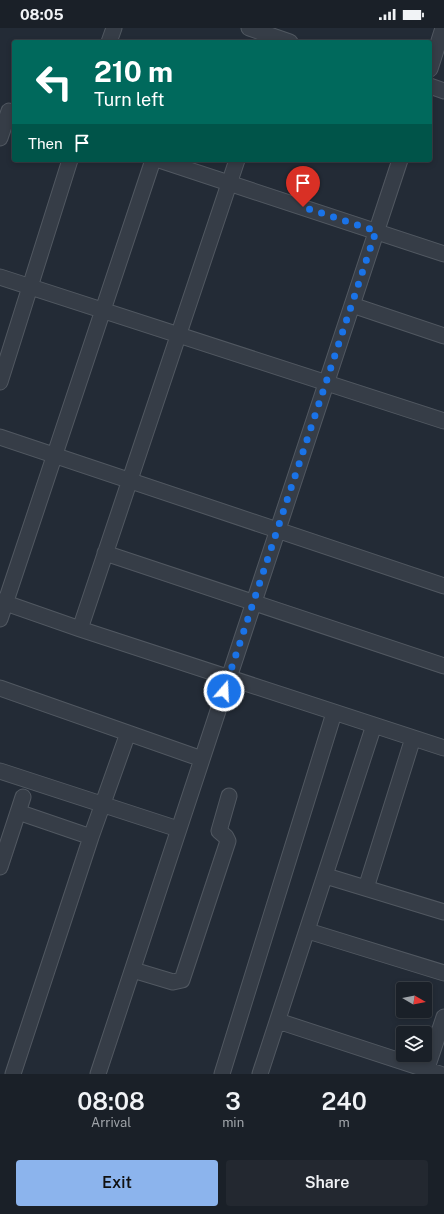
<!DOCTYPE html>
<style>
body{margin:0;font-family:"Public Sans",sans-serif;background:#232830;color:#f1f3f6;height:100vh;display:flex;flex-direction:column;font-size:15px;white-space:nowrap}
*{box-sizing:border-box;margin:0}
p{font-size:13px;color:#9fa3a8}
.icon{flex:none;width:22px;height:22px;fill:none;stroke:currentColor;stroke-width:2;stroke-linecap:round;stroke-linejoin:round}
.map{position:relative;height:1046px;overflow:hidden}
.panel{display:flex;flex-direction:column;background:#1a2028;flex:1}
.panel>*{flex:none}
.hud{position:absolute;left:12px;top:12px;width:420px;height:122px;border-radius:4px;box-shadow:0 2px 6px #0003,0 0 0 1px #383e45;background:#00695c;color:#fff;overflow:hidden}
.needle{width:26px;rotate:99deg}
.controls{position:absolute;left:396px;top:954px;display:grid;gap:8px}
.controls a{display:grid;place-items:center;width:36px;height:36px;border-radius:4px;background:#1a2028;box-shadow:0 2px 6px #0003,0 0 0 1px #383e45;font-size:20px}
.pin{position:absolute;display:grid;place-items:center;width:34px;height:34px;color:#fff;margin:-41px -17px;border-radius:50% 50% 50% 0;rotate:-45deg;box-shadow:0 0 4px #0007}
.pin .icon{rotate:45deg}
.me{position:absolute;width:44px;margin:-22px;rotate:19deg;stroke-linejoin:round;filter:drop-shadow(0 0 3px #0008)}
.turn{display:flex;align-items:center;gap:14px;height:84px;padding:0 16px;font-size:18px}
.turn .icon{width:52px;height:52px;stroke-width:2.5}
.turn b{display:block;font-size:28px;line-height:34px}
.then{display:flex;align-items:center;height:38px;padding:0 16px;background:#0003;gap:8px;font-size:15px}
.eta{display:flex;justify-content:space-evenly;align-items:center;height:68px;text-align:center}
.eta b{font-size:24px;font-weight:600;line-height:28px}
.cta{display:flex;gap:8px;margin-top:auto;padding:8px 16px}
.cta a{flex:1;height:46px;border-radius:4px;background:#8cb4ed;color:#111;font-size:16px;font-weight:600;line-height:46px;text-align:center}
.cta a+a{background:#232830;color:#f1f3f6}
.status{display:flex;justify-content:space-between;align-items:center;height:28px;padding:0 20px;background:#1a2028;direction:ltr}
.status svg{height:11px;fill:currentColor}
.map>svg:first-child{display:block}
.lines{fill:none;stroke-linecap:round;stroke-linejoin:round}
.street-casing{stroke:#515861;stroke-width:17}
.street{stroke:#363d47;stroke-width:15}
.route{stroke:#1a73e8;stroke-width:7;stroke-dasharray:0 12.6}
</style>
<div class="status"><b>08:05</b><svg viewBox="0 0 49 12"><path d="M0 12V9h3v3zM5 12V6h3v6zM10 12V3h3v9zM15 12V0h3v12zM26 1h20v11H26zM47 4h2v5h-2z"/></svg></div>
<div class="map">
<svg width="444" height="1046" viewBox="0 0 444 1046">
<rect width="100%" height="100%" fill="#232b36"/>
<g class="lines">
<defs>
<path id="street" d="M 249,0 L 290,14
M 109,14 L 114,0
M 430,41 L 443,0
M 430,58 L 444,63
M 0,110 L 9,83
M 159,132 L 444,226
M 0,249 L 444,393
M 352,277 L 444,308
M 0,354 L 70,132
M 0,409 L 444,558
M 105,525 L 444,638
M 0,573 L 80,601 L 444,720
M 0,591 L 153,132
M 80,601 L 237,132
M 0,660 L 202,731
M 0,743 L 178,801
M 18,784 L 91,809
M 0,839 L 23,769
M 326,848 L 444,884
M 366,860 L 413,710
M 308,903 L 444,945
M 133,942 L 173,954 L 182,952 L 228,813 L 226,809 L 219,803 L 229,768
M 278,993 L 440,1046
M 13,1046 L 91,809 L 128,705
M 98,1046 L 400,132
M 222,1046 L 334,685
M 260,1046 L 374,697
M 425,1046 L 444,989"/>
</defs>
<use href="#street" class="street-casing"/>
<use href="#street" class="street"/>
</g>
<g class="lines">
<path class="route" d="M 224,663 L 376,203 L 303,179"/>
</g>
</svg>
<div class="controls">
<a><svg class="needle" viewBox="-14 -14 28 28"><path d="M0-13l5 13h-10z" fill="#e53935"/><path d="M0 13l5-13h-10z" fill="#9fa3a8"/></svg></a>
<a><svg class="icon" aria-label="layers" viewBox="0 0 24 24"><path d="M12 4l9 5-9 5-9-5zM3 14l9 5 9-5"/></svg></a>
</div>
<div class="pin" style="left:303px;top:179px;background:#d93025"><svg class="icon" aria-label="arrive" viewBox="0 0 24 24"><path d="M6 21V4h12l-3 4 3 4H6"/></svg></div>
<svg class="me" style="left:224px;top:663px" viewBox="-20 -20 40 40"><circle r="17" fill="#1a73e8" stroke="#fff" stroke-width="3"/><path d="M0-11L8 9 0 5-8 9z" fill="#fff"/></svg>
<div class="hud">
<div class="turn"><svg class="icon" aria-label="left" viewBox="0 0 24 24"><path d="M17 20v-9H6M10 6l-5 5 5 5"/></svg><div><b>210 m</b>Turn left</div></div>
<div class="then">Then<svg class="icon" aria-label="arrive" viewBox="0 0 24 24"><path d="M6 21V4h12l-3 4 3 4H6"/></svg></div>
</div>
</div>
<section class="panel">
<div class="eta">
<div><b>08:08</b><p>Arrival</p></div>
<div><b>3</b><p>min</p></div>
<div><b>240</b><p>m</p></div>
</div>
<div class="cta"><a>Exit</a><a>Share</a></div>
</section>
